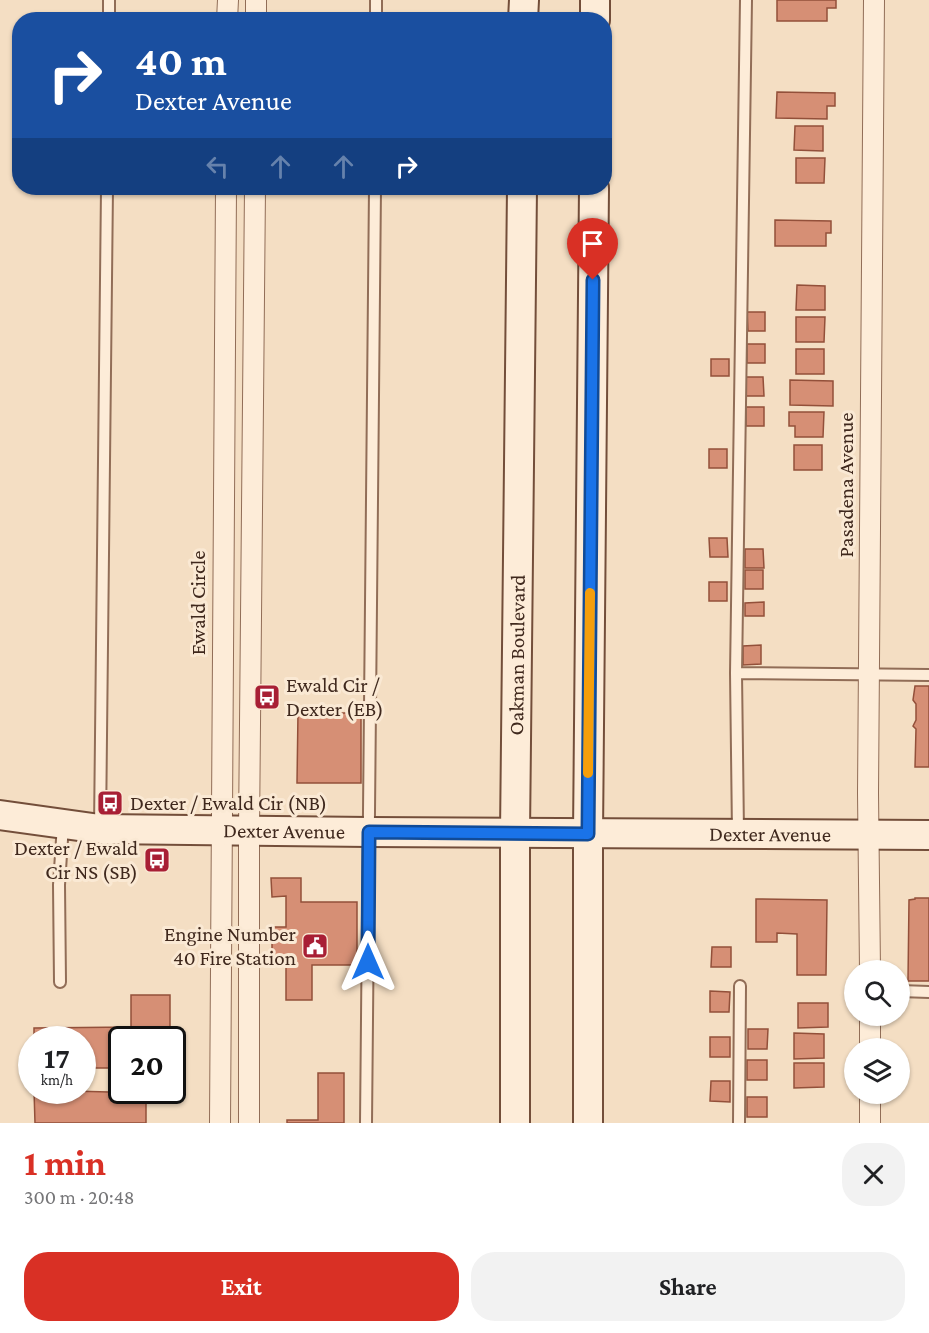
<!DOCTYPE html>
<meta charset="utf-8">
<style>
body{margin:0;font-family:"Crimson Pro",serif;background:#f2f2f2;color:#202124;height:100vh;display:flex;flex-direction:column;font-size:22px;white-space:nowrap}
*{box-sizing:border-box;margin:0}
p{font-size:20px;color:#757577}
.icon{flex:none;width:33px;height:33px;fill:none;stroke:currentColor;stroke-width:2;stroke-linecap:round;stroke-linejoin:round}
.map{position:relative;height:1123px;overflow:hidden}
.panel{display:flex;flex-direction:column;background:#fff;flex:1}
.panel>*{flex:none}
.top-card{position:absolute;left:12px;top:12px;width:600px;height:183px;border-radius:24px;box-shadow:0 2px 4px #0004;background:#1a4fa0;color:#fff;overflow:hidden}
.buttons{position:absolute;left:844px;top:960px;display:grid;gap:12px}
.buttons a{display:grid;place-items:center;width:66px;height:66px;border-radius:50%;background:#fff;box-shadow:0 2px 4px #0004;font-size:30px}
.speed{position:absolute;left:18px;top:1026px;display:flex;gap:12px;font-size:30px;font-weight:700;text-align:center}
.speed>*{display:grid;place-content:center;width:78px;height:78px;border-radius:50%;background:#fff;box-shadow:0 2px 4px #0004;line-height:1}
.speed small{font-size:15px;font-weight:400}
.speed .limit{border:3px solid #111;border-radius:9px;background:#fff;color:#111}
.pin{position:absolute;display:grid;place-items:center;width:51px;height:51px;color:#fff;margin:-62px -26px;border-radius:50% 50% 50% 0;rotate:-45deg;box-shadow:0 0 6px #0007}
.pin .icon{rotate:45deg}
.me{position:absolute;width:66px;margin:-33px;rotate:0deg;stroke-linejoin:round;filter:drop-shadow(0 0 4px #0008)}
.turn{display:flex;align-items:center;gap:21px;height:126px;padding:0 24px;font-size:27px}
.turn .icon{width:78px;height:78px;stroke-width:2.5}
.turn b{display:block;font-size:42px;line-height:51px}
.lanes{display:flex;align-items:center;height:57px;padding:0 24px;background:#0003;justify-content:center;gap:30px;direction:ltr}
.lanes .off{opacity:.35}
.round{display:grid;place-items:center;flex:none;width:63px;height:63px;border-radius:24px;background:#f2f2f2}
.headline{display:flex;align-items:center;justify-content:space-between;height:102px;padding:0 24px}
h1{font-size:36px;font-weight:700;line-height:45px;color:#d93025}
.button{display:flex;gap:12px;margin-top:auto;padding:12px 24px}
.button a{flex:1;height:69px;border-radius:24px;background:#d93025;color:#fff;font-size:24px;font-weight:700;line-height:69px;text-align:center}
.button a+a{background:#f2f2f2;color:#202124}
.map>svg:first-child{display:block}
.building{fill:#d68f75;stroke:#93503a;stroke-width:1.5}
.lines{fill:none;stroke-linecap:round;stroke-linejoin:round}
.lane-casing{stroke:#916d57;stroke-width:14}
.street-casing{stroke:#916d57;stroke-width:22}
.secondary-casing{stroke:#734e3a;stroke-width:32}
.lane{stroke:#fdecd8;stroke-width:10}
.street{stroke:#fdecd8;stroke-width:20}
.secondary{stroke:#fdecd8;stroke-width:28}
.route-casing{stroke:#114b97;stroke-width:15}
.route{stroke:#1a73e8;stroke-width:10}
.slow{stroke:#f59e0b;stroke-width:10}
.labels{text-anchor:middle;stroke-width:6;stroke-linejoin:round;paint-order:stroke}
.street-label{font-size:21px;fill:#3f281d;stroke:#fae9d4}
.poi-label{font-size:21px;fill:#3f281d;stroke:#fae9d4;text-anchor:start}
</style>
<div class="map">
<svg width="929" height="1123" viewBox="0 0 929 1123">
<rect width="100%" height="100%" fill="#f4dec3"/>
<path class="building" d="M 777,0 L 836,0 L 836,8 L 827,8 L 827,21 L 777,21 Z
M 777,92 L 835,93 L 835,106 L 827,106 L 827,119 L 776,118 Z
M 795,126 L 823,126 L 823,151 L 794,150 Z
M 796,158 L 825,158 L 824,183 L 796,183 Z
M 775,220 L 831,221 L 831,233 L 826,233 L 826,246 L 775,246 Z
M 797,285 L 825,286 L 825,310 L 796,310 Z
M 747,312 L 765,312 L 765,331 L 748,331 Z
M 796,317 L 825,317 L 824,342 L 796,342 Z
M 747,344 L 765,344 L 765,363 L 747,363 Z
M 796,349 L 824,349 L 824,374 L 796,374 Z
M 711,359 L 729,359 L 729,376 L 711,376 Z
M 745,377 L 763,377 L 764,396 L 746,396 Z
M 790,380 L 833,381 L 833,406 L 790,405 Z
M 746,407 L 764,407 L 764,426 L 746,426 Z
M 789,412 L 824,412 L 823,437 L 795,437 L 795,426 L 789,426 Z
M 794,445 L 822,445 L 822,470 L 794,470 Z
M 709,449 L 727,449 L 727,468 L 709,468 Z
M 709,538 L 727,538 L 728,557 L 710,557 Z
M 745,549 L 763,549 L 764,568 L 745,568 Z
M 745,570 L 763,570 L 763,589 L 745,589 Z
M 709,582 L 727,582 L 727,601 L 709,601 Z
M 764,602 L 764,616 L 745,616 L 745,603 Z
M 761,645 L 761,664 L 743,665 L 743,646 Z
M 915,686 L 929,686 L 929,767 L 915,767 L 916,729 L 913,726 L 916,720 L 916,704 L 913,700 Z
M 298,713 L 361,713 L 361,783 L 297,783 Z
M 271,878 L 301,878 L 301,902 L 357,902 L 357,965 L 312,965 L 312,1000 L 286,1000 L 286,965 L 272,965 L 272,927 L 286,927 L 286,896 L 272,897 Z
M 915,898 L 929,898 L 929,981 L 908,981 L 909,900 L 915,899 Z
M 756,899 L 827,900 L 826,975 L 797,975 L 797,934 L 777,933 L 777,942 L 756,942 Z
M 712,947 L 731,947 L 731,967 L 711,967 Z
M 710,991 L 730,992 L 729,1012 L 710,1012 Z
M 131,995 L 170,995 L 170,1040 L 122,1040 L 122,1090 L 146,1090 L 146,1123 L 35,1123 L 34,1090 L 109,1092 L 109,1068 L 82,1068 L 82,1040 L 34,1040 L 34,1028 L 131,1027 Z
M 798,1003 L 828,1003 L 828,1027 L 798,1028 Z
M 748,1029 L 768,1029 L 767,1049 L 748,1049 Z
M 794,1033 L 824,1034 L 824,1058 L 794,1059 Z
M 710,1037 L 730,1037 L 730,1057 L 710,1057 Z
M 747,1060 L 767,1060 L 767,1080 L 747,1080 Z
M 794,1063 L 824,1063 L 824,1087 L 794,1088 Z
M 318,1073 L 344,1073 L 344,1123 L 287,1123 L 287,1120 L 318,1120 Z
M 711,1081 L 730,1081 L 730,1102 L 710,1101 Z
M 747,1097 L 767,1097 L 767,1117 L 747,1117 Z"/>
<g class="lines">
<defs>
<path id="lane" d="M 109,20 L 109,0
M 376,20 L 376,0
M 736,673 L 929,675
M 100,828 L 107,188
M 738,832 L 736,673 L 746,0
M 60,982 L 59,885 L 63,824
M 900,991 L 929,992
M 366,1123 L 375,188
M 739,1123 L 740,986"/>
<path id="street" d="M 227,20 L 228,0
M 256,20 L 256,0
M 870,970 L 868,793 L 874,0
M 870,1048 L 870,1016
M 220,1123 L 226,188
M 249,1123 L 249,831 L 255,188
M 870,1123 L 870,1094"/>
<g id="secondary">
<path d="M 523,20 L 524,0"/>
<path d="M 595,20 L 595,0"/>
<path id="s1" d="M 0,815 L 100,829 L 369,832 L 929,835"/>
<path id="s2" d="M 515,1123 L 515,833 L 522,188"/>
<path d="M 588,1123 L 588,834 L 594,188"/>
</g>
</defs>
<use href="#lane" class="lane-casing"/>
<use href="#street" class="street-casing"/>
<use href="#secondary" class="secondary-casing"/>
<use href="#lane" class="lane"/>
<use href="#street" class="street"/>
<use href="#secondary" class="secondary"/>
</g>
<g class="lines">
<defs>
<path id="route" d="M 368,962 L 369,832 L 588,834 L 593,280"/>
</defs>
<use href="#route" class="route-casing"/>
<use href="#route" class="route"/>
<path class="slow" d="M 588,773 L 590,593"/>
</g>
<defs>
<symbol id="bus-square" viewBox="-11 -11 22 22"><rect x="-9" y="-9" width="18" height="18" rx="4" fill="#a81f35" stroke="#fae9d4"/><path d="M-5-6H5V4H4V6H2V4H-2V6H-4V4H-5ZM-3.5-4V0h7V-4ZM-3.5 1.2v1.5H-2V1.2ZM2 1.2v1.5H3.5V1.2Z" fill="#fff"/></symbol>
<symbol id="civic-square" viewBox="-11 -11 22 22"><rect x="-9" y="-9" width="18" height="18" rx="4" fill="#a81f35" stroke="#fae9d4"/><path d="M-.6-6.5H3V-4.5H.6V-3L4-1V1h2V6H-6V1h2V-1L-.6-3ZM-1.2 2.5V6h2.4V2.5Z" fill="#fff"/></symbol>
</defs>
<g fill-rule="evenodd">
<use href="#bus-square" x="252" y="682" width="30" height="30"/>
<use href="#bus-square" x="95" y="788" width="30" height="30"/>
<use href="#bus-square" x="142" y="845" width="30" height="30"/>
<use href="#civic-square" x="300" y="931" width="30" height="30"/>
</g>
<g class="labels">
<g class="street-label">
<text transform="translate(846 485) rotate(-90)" y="7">Pasadena Avenue</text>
<text transform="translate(198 603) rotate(-90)" y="7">Ewald Circle</text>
<text dy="7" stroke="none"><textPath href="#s2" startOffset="468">Oakman Boulevard</textPath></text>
<text dy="7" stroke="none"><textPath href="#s1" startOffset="285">Dexter Avenue</textPath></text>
<text dy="7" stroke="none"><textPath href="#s1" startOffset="771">Dexter Avenue</textPath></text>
</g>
<g class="poi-label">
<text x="286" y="692">Ewald Cir /<tspan x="286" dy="24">Dexter (EB)</tspan></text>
<text x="130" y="810">Dexter / Ewald Cir (NB)</text>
<text x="138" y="855" text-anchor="end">Dexter / Ewald<tspan x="138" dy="24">Cir NS (SB)</tspan></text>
<text x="296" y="941" text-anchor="end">Engine Number<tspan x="296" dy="24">40 Fire Station</tspan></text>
</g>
</g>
</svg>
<div class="buttons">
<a><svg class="icon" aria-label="search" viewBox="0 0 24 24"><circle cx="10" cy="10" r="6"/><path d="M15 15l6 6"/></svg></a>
<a><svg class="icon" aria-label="layers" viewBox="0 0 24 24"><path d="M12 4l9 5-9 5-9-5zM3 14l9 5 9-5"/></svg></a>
</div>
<div class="speed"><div>17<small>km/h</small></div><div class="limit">20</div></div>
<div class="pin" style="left:593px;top:280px;background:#d93025"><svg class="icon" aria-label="arrive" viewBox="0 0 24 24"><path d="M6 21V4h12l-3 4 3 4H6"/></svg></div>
<svg class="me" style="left:368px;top:962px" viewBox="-20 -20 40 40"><path d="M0-17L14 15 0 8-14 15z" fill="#1a73e8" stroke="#fff" stroke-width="4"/></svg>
<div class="top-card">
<div class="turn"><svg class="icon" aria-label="right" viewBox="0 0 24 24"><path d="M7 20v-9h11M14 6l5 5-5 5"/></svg><div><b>40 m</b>Dexter Avenue</div></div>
<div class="lanes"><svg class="icon off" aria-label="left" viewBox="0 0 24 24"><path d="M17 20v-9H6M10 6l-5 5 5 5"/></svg><svg class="icon off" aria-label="ahead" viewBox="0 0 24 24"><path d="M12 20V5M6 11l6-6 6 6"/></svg><svg class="icon off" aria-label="ahead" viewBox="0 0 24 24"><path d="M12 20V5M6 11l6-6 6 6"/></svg><svg class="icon" aria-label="right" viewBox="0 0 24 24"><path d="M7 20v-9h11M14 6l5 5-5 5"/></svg></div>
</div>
</div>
<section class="panel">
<div class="headline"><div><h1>1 min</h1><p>300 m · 20:48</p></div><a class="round"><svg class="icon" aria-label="close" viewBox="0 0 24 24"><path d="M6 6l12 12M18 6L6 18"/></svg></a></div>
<div class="button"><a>Exit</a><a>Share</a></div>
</section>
